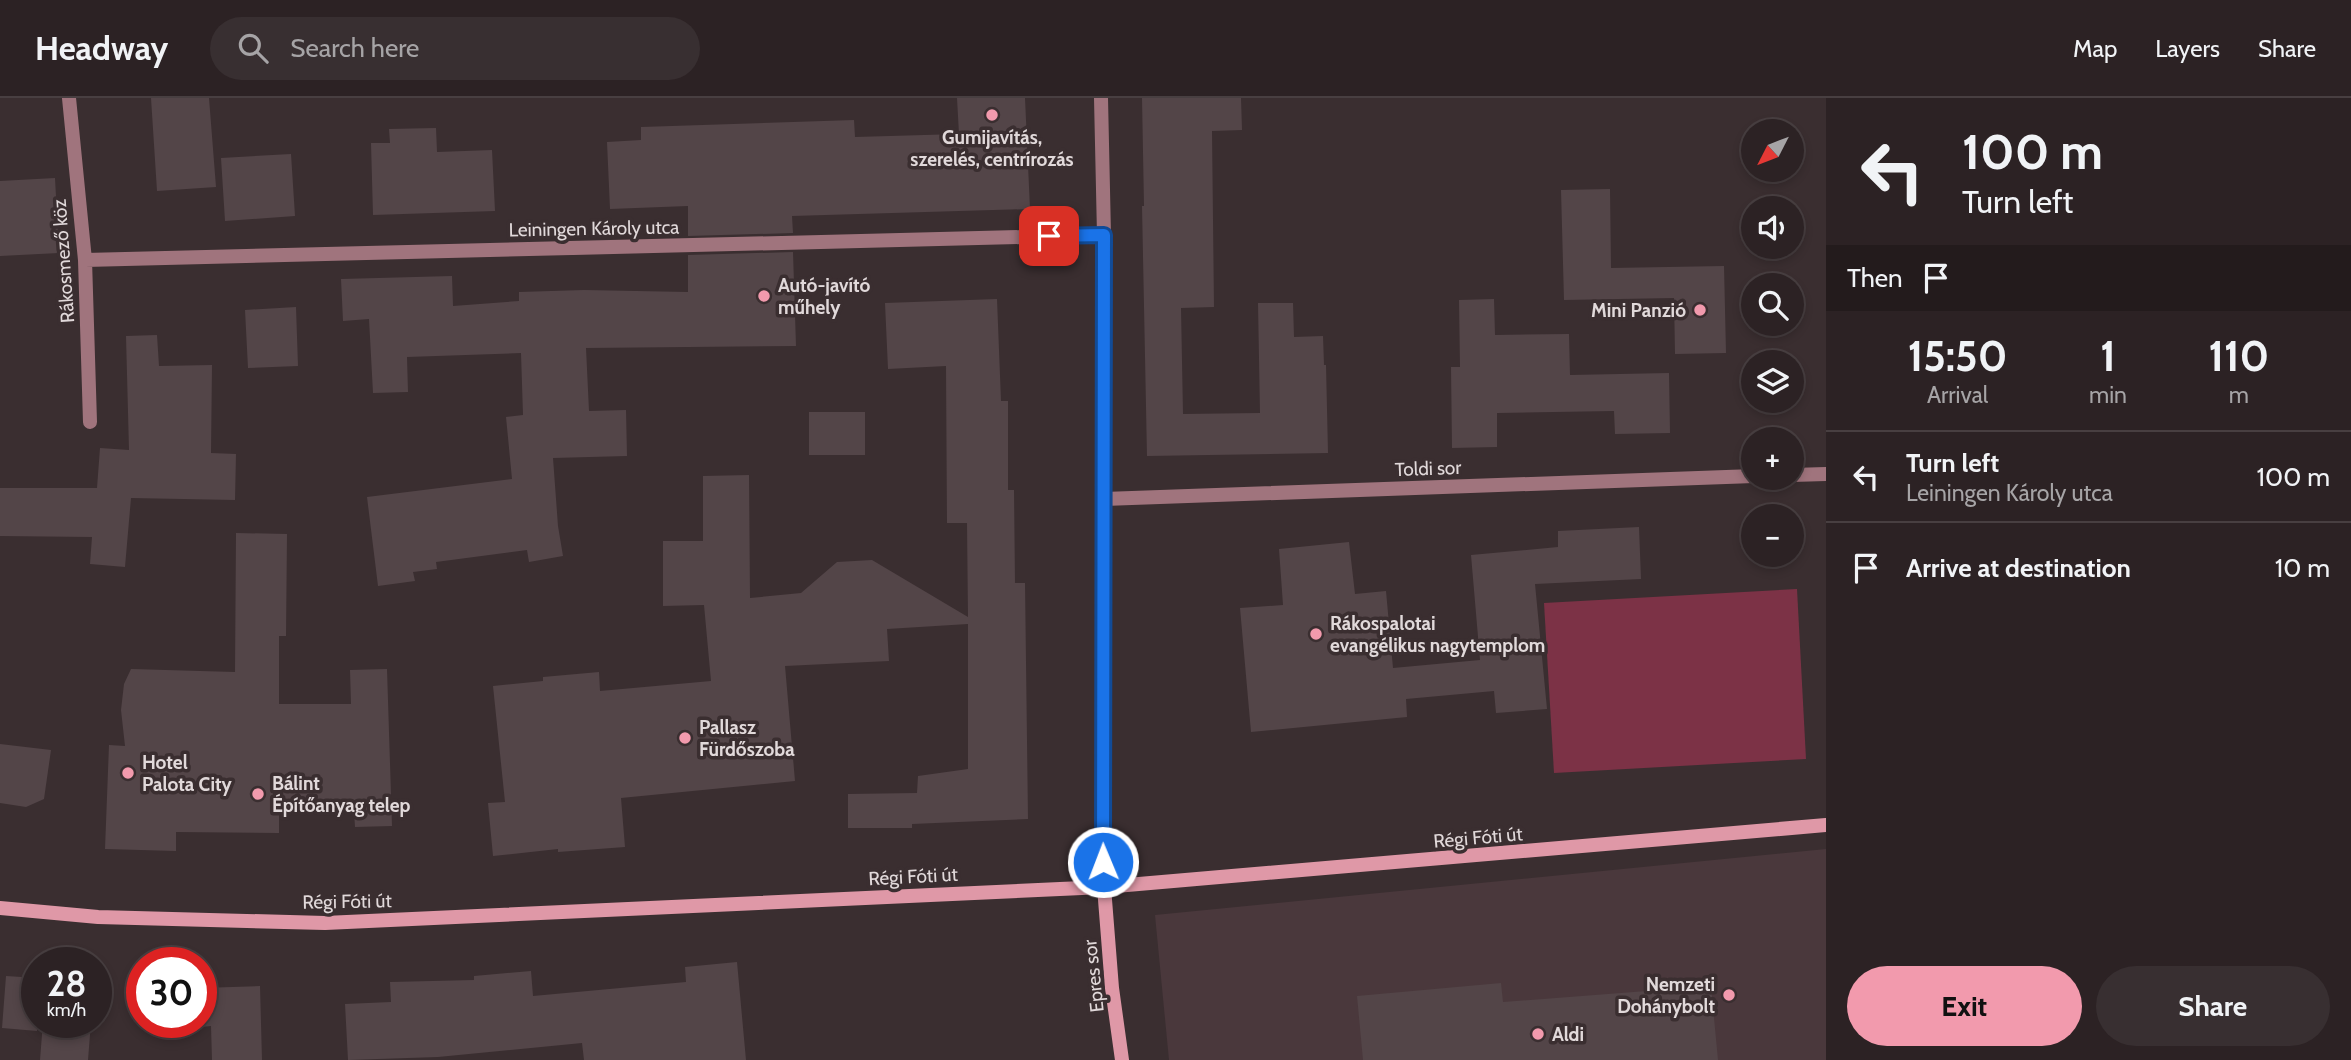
<!DOCTYPE html>
<meta charset="utf-8">
<style>
body{margin:0;font-family:Cabin,sans-serif;background:#382f31;color:#f1f3f6;height:100vh;display:flex;flex-direction:column;font-size:26px;white-space:nowrap}
*{box-sizing:border-box;margin:0}
p{font-size:23px;color:#a6a4a6}
.icon{flex:none;width:38px;height:38px;fill:none;stroke:currentColor;stroke-width:2;stroke-linecap:round;stroke-linejoin:round}
.map{position:relative;flex:1;overflow:hidden}
.panel{display:flex;flex-direction:column;background:#2c2224;width:525px}
.panel>*{flex:none}
.banner{background:#2c2224;color:#f1f3f6;overflow:hidden}
.needle{width:46px;rotate:228deg}
.buttons{position:absolute;left:1741px;top:21px;display:grid;gap:14px}
.buttons a{display:grid;place-items:center;width:63px;height:63px;border-radius:50%;background:#2c2224;box-shadow:0 4px 10px #0003,0 0 0 2px #483f41;font-size:35px}
.speed{position:absolute;left:21px;top:849px;display:flex;gap:14px;font-size:35px;font-weight:700;text-align:center}
.speed>*{display:grid;place-content:center;width:91px;height:91px;border-radius:50%;background:#2c2224;box-shadow:0 4px 10px #0003,0 0 0 2px #483f41;line-height:1}
.speed small{font-size:18px;font-weight:400}
.speed .limit{border:10px solid #d22;background:#fff;color:#111}
.pin{position:absolute;display:grid;place-items:center;width:60px;height:60px;color:#fff;margin:-30px;border-radius:14px;box-shadow:0 4px 10px #0006}
.me{position:absolute;width:77px;margin:-38px;rotate:359deg;stroke-linejoin:round;filter:drop-shadow(0 0 5px #0008)}
.turn{display:flex;align-items:center;gap:24px;height:147px;padding:0 21px;font-size:32px}
.turn .icon{width:91px;height:91px;stroke-width:2.5}
.turn b{display:block;font-size:49px;line-height:60px}
.then{display:flex;align-items:center;height:66px;padding:0 21px;background:#0003;gap:14px;font-size:26px}
.eta{display:flex;justify-content:space-evenly;align-items:center;height:119px;text-align:center}
.eta b{font-size:42px;font-weight:800;line-height:49px}
.cta{display:flex;gap:14px;margin-top:auto;padding:14px 21px}
.cta a{flex:1;height:80px;border-radius:42px;background:#f29aad;color:#111;font-size:28px;font-weight:800;line-height:80px;text-align:center}
.cta a+a{background:#382f31;color:#f1f3f6}
ul{padding:0;list-style:none}
li{display:flex;align-items:center;gap:21px;height:91px;padding:0 21px;border-top:2px solid #483f41}
li div{flex:1}
li b{display:block;font-size:26px}
li em{font-style:normal}
header{display:flex;align-items:center;gap:42px;box-sizing:border-box;height:98px;padding:0 35px;background:#2c2224;border-bottom:2px solid #483f41}
header strong{font-size:33px}
nav{display:flex;gap:38px;margin-inline-start:auto;font-size:24px}
.search{width:490px;height:63px;background:#382f31;display:flex;align-items:center;gap:18px;box-sizing:border-box;padding:0 24px;border-radius:38px;color:#a6a4a6;font-size:26px}
main{display:flex;flex:1;min-height:0}
.map>svg:first-child{display:block}
.built{fill:#4a383c}
.green{fill:#7c3246}
.building{fill:#534548}
.lines{fill:none;stroke-linecap:round;stroke-linejoin:round}
.street{stroke:#a0747d;stroke-width:14}
.secondary{stroke:#df98a7;stroke-width:14}
.route-casing{stroke:#114b97;stroke-width:18}
.route{stroke:#1a73e8;stroke-width:12}
.poi-dot{fill:#f29aad;stroke:#3a2e30;stroke-width:2.5}
.labels{text-anchor:middle;stroke-width:7;stroke-linejoin:round;paint-order:stroke}
.poi-label{font-size:19px;font-weight:bold;fill:#e1d9da;stroke:#3a2e30;text-anchor:start}
.street-label{font-size:19px;fill:#e1d9da;stroke:#3a2e30}
</style>
<header>
<strong>Headway</strong>
<div class="search"><svg class="icon" aria-label="search" viewBox="0 0 24 24"><circle cx="10" cy="10" r="6"/><path d="M15 15l6 6"/></svg>Search here</div>
<nav><a>Map</a><a>Layers</a><a>Share</a></nav>
</header>
<main>
<div class="map">
<svg width="1826" height="962" viewBox="0 0 1826 962">
<rect width="100%" height="100%" fill="#3a2e30"/>
<path class="built" d="M 1826,751 L 1826,962 L 1169,962 L 1155,817 Z"/>
<path class="green" d="M 1797,491 L 1806,661 L 1554,675 L 1544,505 Z"/>
<path class="building" d="M 151,0 L 209,0 L 216,89 L 157,93 Z
M 957,0 L 1025,0 L 1030,111 L 792,118 L 793,135 L 688,138 L 688,108 L 610,111 L 607,44 L 641,42 L 641,29 L 854,22 L 855,39 L 959,36 Z
M 1142,0 L 1241,0 L 1242,32 L 1212,33 L 1214,209 L 1181,210 L 1183,316 L 1260,315 L 1258,205 L 1293,205 L 1294,239 L 1323,238 L 1324,267 L 1326,267 L 1328,355 L 1147,358 L 1142,108 L 1144,108 Z
M 436,30 L 437,54 L 492,52 L 495,113 L 373,117 L 371,45 L 390,45 L 389,31 Z
M 291,56 L 295,118 L 225,123 L 221,60 Z
M 55,80 L 59,155 L 0,158 L 0,83 Z
M 1610,91 L 1611,170 L 1724,168 L 1726,255 L 1675,256 L 1674,200 L 1564,202 L 1561,92 Z
M 793,154 L 796,248 L 586,250 L 589,313 L 626,312 L 627,358 L 553,360 L 558,428 L 563,458 L 529,464 L 527,452 L 436,464 L 437,471 L 413,474 L 415,483 L 378,488 L 367,399 L 512,381 L 506,319 L 523,317 L 521,255 L 407,259 L 408,294 L 373,295 L 369,221 L 343,223 L 341,181 L 452,178 L 453,208 L 519,203 L 519,194 L 584,192 L 688,194 L 688,157 Z
M 997,201 L 1001,303 L 1008,303 L 1008,392 L 1014,392 L 1015,485 L 1025,485 L 1028,721 L 912,726 L 912,730 L 848,730 L 848,696 L 917,695 L 918,678 L 968,671 L 968,526 L 887,531 L 889,563 L 785,568 L 795,683 L 621,700 L 625,749 L 558,754 L 558,751 L 493,758 L 488,705 L 505,704 L 493,588 L 543,583 L 543,579 L 599,574 L 600,593 L 711,583 L 704,507 L 663,508 L 663,443 L 703,443 L 703,378 L 749,377 L 750,500 L 801,495 L 837,464 L 872,462 L 968,519 L 967,425 L 947,425 L 946,268 L 888,271 L 885,205 Z
M 1494,201 L 1495,237 L 1569,236 L 1570,277 L 1669,275 L 1670,335 L 1615,336 L 1614,313 L 1497,315 L 1497,349 L 1452,350 L 1451,269 L 1460,269 L 1459,202 Z
M 296,209 L 298,268 L 248,270 L 245,212 Z
M 157,237 L 159,268 L 212,267 L 211,355 L 236,356 L 235,402 L 131,400 L 125,469 L 90,466 L 92,439 L 0,438 L 0,390 L 97,390 L 100,350 L 129,352 L 126,238 Z
M 809,314 L 865,314 L 865,357 L 809,357 Z
M 1639,429 L 1641,481 L 1535,486 L 1547,611 L 1496,615 L 1494,593 L 1406,601 L 1407,619 L 1251,634 L 1240,510 L 1283,507 L 1279,451 L 1349,444 L 1355,496 L 1386,493 L 1393,570 L 1480,562 L 1471,457 L 1558,449 L 1558,433 Z
M 236,435 L 287,436 L 286,538 L 279,538 L 279,606 L 351,606 L 350,572 L 387,571 L 392,728 L 355,729 L 354,713 L 279,714 L 279,735 L 176,734 L 176,753 L 105,751 L 109,647 L 125,648 L 121,612 L 124,586 L 131,571 L 235,574 Z
M 0,646 L 51,652 L 44,701 L 26,709 L 0,705 Z
M 737,864 L 746,962 L 584,962 L 582,945 L 438,959 L 348,962 L 345,906 L 391,904 L 390,884 L 474,882 L 474,878 L 531,873 L 533,898 L 686,884 L 685,869 Z
M 6,878 L 37,880 L 37,933 L 2,930 Z
M 1501,885 L 1503,904 L 1711,888 L 1718,962 L 1363,962 L 1357,898 Z
M 260,888 L 262,962 L 212,962 L 211,928 L 201,929 L 201,890 Z
M 43,924 L 91,924 L 88,962 L 40,962 Z"/>
<g class="lines">
<path class="street" d="M 69,0 L 85,162 L 90,324
M 1101,0 L 1104,137 L 1104,789
M 85,162 L 1104,137
M 1792,377 L 1826,376
M 1104,401 L 1754,378"/>
<path class="secondary" d="M 1104,789 L 1112,890 L 1122,962
M 0,810 L 98,819 L 325,825 L 1104,789 L 1826,727"/>
</g>
<g class="lines">
<defs>
<path id="route" d="M 1049,138 L 1104,137 L 1103,764"/>
</defs>
<use href="#route" class="route-casing"/>
<use href="#route" class="route"/>
</g>
<g class="poi-dot">
<circle cx="992" cy="17" r="7"/>
<circle cx="764" cy="198" r="7"/>
<circle cx="1700" cy="212" r="7"/>
<circle cx="1316" cy="536" r="7"/>
<circle cx="685" cy="640" r="7"/>
<circle cx="128" cy="675" r="7"/>
<circle cx="258" cy="696" r="7"/>
<circle cx="1729" cy="897" r="7"/>
<circle cx="1538" cy="936" r="7"/>
</g>
<g class="labels">
<g class="poi-label">
<text x="992" y="46" text-anchor="middle">Gumijavítás,<tspan x="992" dy="22">szerelés, centrírozás</tspan></text>
<text x="778" y="194">Autó-javító<tspan x="778" dy="22">műhely</tspan></text>
<text x="1686" y="219" text-anchor="end">Mini Panzió</text>
<text x="1330" y="532">Rákospalotai<tspan x="1330" dy="22">evangélikus nagytemplom</tspan></text>
<text x="699" y="636">Pallasz<tspan x="699" dy="22">Fürdőszoba</tspan></text>
<text x="142" y="671">Hotel<tspan x="142" dy="22">Palota City</tspan></text>
<text x="272" y="692">Bálint<tspan x="272" dy="22">Építőanyag telep</tspan></text>
<text x="1715" y="893" text-anchor="end">Nemzeti<tspan x="1715" dy="22">Dohánybolt</tspan></text>
<text x="1552" y="943">Aldi</text>
</g>
<g class="street-label">
<text transform="translate(594 130) rotate(-1)" y="7">Leiningen Károly utca</text>
<text transform="translate(63 163) rotate(-94)" y="7">Rákosmező köz</text>
<text transform="translate(1428 370) rotate(-2)" y="7">Toldi sor</text>
<text transform="translate(1478 739) rotate(-5)" y="7">Régi Fóti út</text>
<text transform="translate(913 778) rotate(-3)" y="7">Régi Fóti út</text>
<text transform="translate(347 803) rotate(-1)" y="7">Régi Fóti út</text>
<text transform="translate(1093 878) rotate(-96)" y="7">Epres sor</text>
</g>
</g>
</svg>
<div class="buttons">
<a><svg class="needle" viewBox="-14 -14 28 28"><path d="M0-13l5 13h-10z" fill="#e53935"/><path d="M0 13l5-13h-10z" fill="#a6a4a6"/></svg></a>
<a><svg class="icon" aria-label="sound" viewBox="0 0 24 24"><path d="M4 9h4l5-4v14l-5-4H4zM17 9q2 3 0 6"/></svg></a>
<a><svg class="icon" aria-label="search" viewBox="0 0 24 24"><circle cx="10" cy="10" r="6"/><path d="M15 15l6 6"/></svg></a>
<a><svg class="icon" aria-label="layers" viewBox="0 0 24 24"><path d="M12 4l9 5-9 5-9-5zM3 14l9 5 9-5"/></svg></a>
<a>+</a>
<a>−</a>
</div>
<div class="speed"><div>28<small>km/h</small></div><div class="limit">30</div></div>
<div class="pin" style="left:1049px;top:138px;background:#d93025"><svg class="icon" aria-label="arrive" viewBox="0 0 24 24"><path d="M6 21V4h12l-3 4 3 4H6"/></svg></div>
<svg class="me" style="left:1103px;top:764px" viewBox="-20 -20 40 40"><circle r="17" fill="#1a73e8" stroke="#fff" stroke-width="3"/><path d="M0-11L8 9 0 5-8 9z" fill="#fff"/></svg>
</div>
<section class="panel">
<div class="banner">
<div class="turn"><svg class="icon" aria-label="left" viewBox="0 0 24 24"><path d="M17 20v-9H6M10 6l-5 5 5 5"/></svg><div><b>100 m</b>Turn left</div></div>
<div class="then">Then<svg class="icon" aria-label="arrive" viewBox="0 0 24 24"><path d="M6 21V4h12l-3 4 3 4H6"/></svg></div>
</div>
<div class="eta">
<div><b>15:50</b><p>Arrival</p></div>
<div><b>1</b><p>min</p></div>
<div><b>110</b><p>m</p></div>
</div>
<ul>
<li><svg class="icon" aria-label="left" viewBox="0 0 24 24"><path d="M17 20v-9H6M10 6l-5 5 5 5"/></svg><div><b>Turn left</b><p>Leiningen Károly utca</p></div><em>100 m</em></li>
<li><svg class="icon" aria-label="arrive" viewBox="0 0 24 24"><path d="M6 21V4h12l-3 4 3 4H6"/></svg><div><b>Arrive at destination</b></div><em>10 m</em></li>
</ul>
<div class="cta"><a>Exit</a><a>Share</a></div>
</section>
</main>
